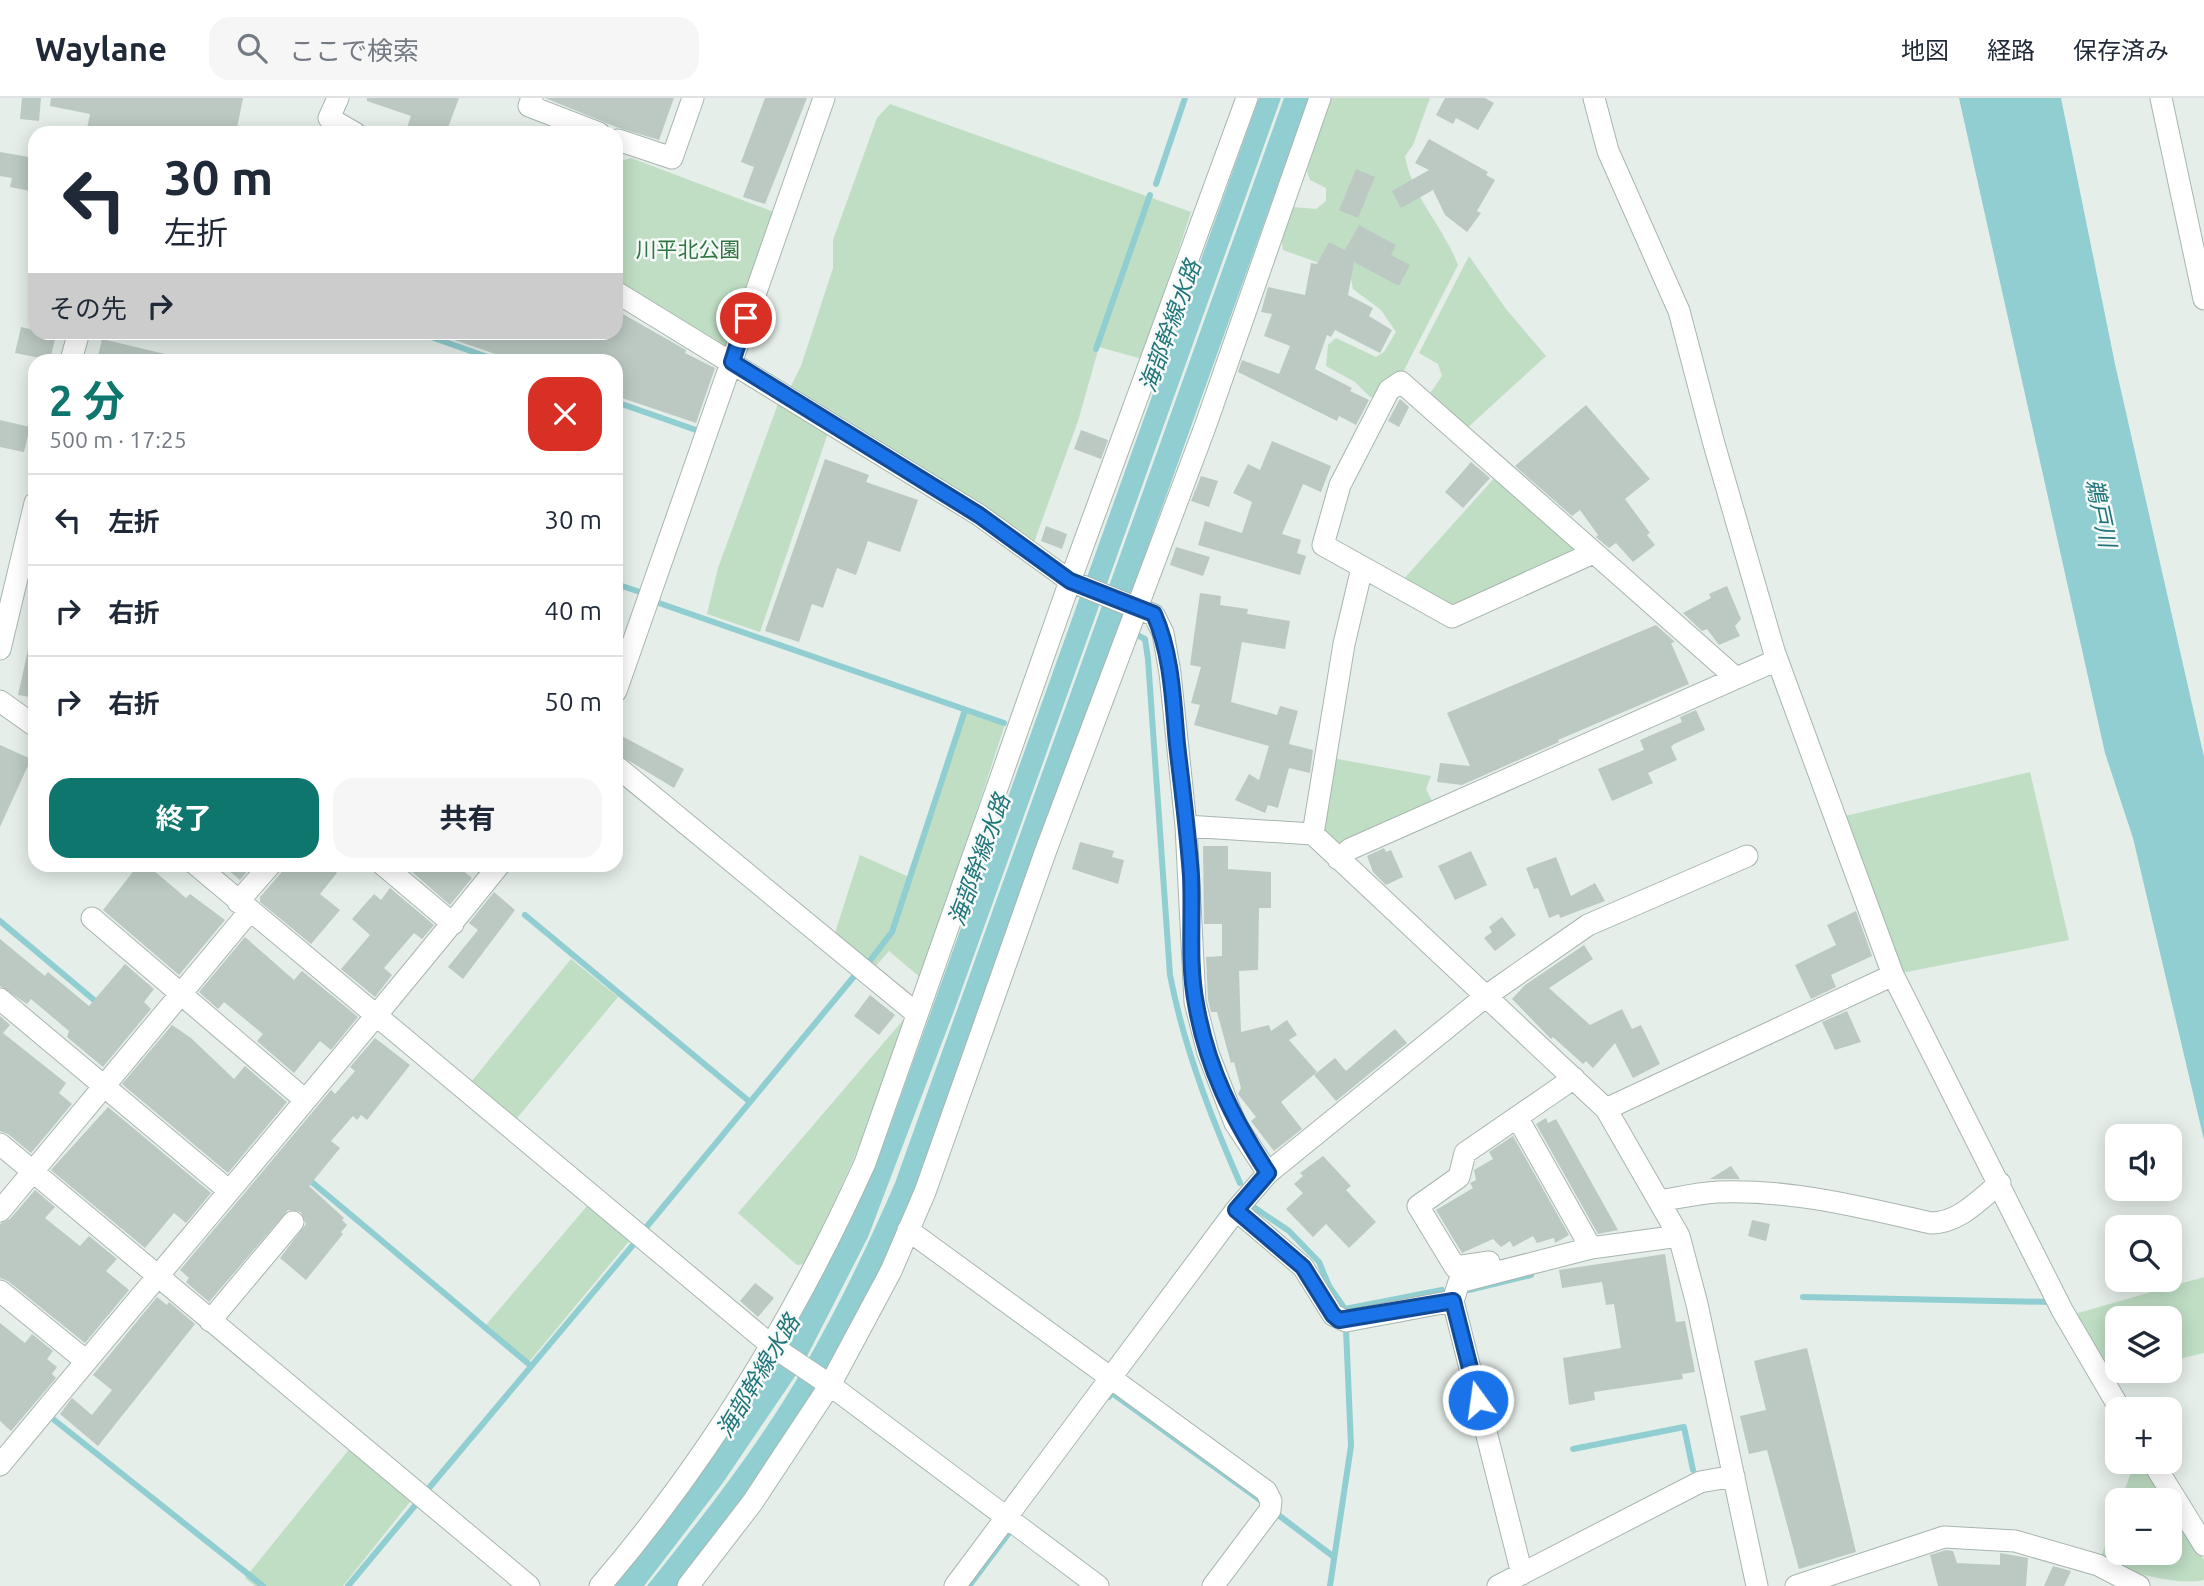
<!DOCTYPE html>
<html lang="ja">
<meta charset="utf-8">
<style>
body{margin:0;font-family:Ubuntu,"Noto Sans JP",sans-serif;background:#f6f6f7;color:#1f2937;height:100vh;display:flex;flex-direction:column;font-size:26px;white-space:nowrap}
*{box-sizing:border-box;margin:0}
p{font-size:23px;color:#747a83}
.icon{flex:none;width:38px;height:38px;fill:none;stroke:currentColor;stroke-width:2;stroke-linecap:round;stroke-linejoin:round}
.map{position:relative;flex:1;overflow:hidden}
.panel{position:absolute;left:28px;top:256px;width:595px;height:518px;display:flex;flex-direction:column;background:#fff;border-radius:21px;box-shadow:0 4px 18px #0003}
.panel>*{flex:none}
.hud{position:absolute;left:28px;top:28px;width:595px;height:214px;border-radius:21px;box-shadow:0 4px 18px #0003;background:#fff;color:#1f2937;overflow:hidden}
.tools{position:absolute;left:2105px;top:1026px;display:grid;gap:14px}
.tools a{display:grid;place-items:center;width:77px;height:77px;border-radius:14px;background:#fff;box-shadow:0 4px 18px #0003;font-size:35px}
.pin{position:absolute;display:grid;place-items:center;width:60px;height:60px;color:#fff;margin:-30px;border:4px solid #fff;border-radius:50%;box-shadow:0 2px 7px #0007}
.me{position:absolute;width:77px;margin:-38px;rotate:346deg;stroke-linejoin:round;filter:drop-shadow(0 0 5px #0008)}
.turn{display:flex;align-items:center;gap:24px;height:147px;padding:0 21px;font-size:32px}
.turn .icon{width:91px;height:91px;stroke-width:2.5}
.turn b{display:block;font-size:49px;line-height:60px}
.then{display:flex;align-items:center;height:66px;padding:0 21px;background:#0003;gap:14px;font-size:26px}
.round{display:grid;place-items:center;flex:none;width:74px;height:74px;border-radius:21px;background:#f6f6f7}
.head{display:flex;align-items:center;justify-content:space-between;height:119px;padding:0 21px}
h1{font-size:42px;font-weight:700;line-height:52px;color:#0f766e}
.button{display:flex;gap:14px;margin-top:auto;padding:14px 21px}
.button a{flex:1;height:80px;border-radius:21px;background:#0f766e;color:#fff;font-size:28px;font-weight:700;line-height:80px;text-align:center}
.button a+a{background:#f6f6f7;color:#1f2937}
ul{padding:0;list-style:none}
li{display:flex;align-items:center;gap:21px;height:91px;padding:0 21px;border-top:2px solid #e0e1e3}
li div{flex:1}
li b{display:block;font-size:26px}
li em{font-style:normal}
header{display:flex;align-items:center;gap:42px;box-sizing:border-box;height:98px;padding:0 35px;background:#fff;border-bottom:2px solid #e0e1e3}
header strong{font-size:33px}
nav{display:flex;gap:38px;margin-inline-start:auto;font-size:24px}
.search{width:490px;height:63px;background:#f6f6f7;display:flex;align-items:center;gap:18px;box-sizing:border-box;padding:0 24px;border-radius:21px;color:#747a83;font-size:26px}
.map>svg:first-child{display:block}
.green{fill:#bfdec4}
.water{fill:#90ced1}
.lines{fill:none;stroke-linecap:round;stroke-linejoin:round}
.stream{stroke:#90ced1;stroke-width:6}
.building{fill:#bbc9c2}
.minor-casing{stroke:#a8b6af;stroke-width:23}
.minor{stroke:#fff;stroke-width:21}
.route-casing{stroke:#114b97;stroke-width:18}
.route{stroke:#1a73e8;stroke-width:12}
.labels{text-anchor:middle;stroke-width:5;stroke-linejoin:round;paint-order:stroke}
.park-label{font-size:21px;fill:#307643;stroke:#f6faf8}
.water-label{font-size:23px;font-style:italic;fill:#20757b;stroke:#f6faf8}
</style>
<header>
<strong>Waylane</strong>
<div class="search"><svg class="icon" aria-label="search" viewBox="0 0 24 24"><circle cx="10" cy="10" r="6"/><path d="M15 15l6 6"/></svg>ここで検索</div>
<nav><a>地図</a><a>経路</a><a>保存済み</a></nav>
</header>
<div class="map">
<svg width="2204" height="1488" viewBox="0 0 2204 1488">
<rect width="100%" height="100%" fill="#e5eee9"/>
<path class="green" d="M 1330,0 L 1430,0 L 1413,47 L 1405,58 C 1412,99 1443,128 1458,167 L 1400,280 L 1380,300 L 1370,299 L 1355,284 L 1326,268 L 1328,247 L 1336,240 L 1376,259 L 1384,254 L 1396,234 L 1381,212 L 1353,191 L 1350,176 L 1283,152 L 1281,137 L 1293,109 L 1316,111 L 1326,103 L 1326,90 L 1310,82 L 1307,73 Z
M 890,6 L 1191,114 L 1142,261 L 1099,249 L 1078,323 L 1032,450 L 822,312 L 791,288 L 801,268 L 833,170 L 833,142 L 877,20 Z
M 631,60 L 774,114 L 725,252 L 616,185 L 616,78 L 621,63 Z
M 1469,158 L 1506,211 L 1546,258 L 1465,332 L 1433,310 L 1431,294 L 1442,278 L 1438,266 L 1419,255 Z
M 779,303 L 829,332 L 760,534 L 707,516 L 718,470 Z
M 1497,377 L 1578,448 L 1577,456 L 1457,511 L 1402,483 Z
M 963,610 L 1006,623 L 922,881 L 889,853 L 868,877 L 836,846 L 835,835 L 860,757 L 909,779 Z
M 1332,660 L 1431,678 L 1426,691 L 1433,705 L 1342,746 L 1330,744 L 1319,732 Z
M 2030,674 L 2069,842 L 1901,875 L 1841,719 Z
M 571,861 L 618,899 L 512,1026 L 467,989 Z
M 904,921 C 880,1007 844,1086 804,1166 L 797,1167 L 738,1115 Z
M 593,1101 L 635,1136 L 529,1264 L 486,1227 Z
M 2204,1179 L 2204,1255 L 2170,1263 L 2170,1220 L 2118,1220 L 2118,1272 L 2129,1272 L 2107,1277 L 2071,1217 Z
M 351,1349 L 413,1400 L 343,1488 L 255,1488 L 245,1480 Z
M 2135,1363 L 2142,1363 L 2166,1402 L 2121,1402 Z
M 2170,1408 L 2204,1462 L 2204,1482 C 2177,1488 2127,1474 2100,1462 L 2117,1413 L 2118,1454 L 2170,1454 Z"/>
<path class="water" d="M 1259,0 L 1281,0 L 954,913 L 868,1139 L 802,1268 L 722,1386 L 644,1488 L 614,1488 C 724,1353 813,1214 881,1053 Z
M 1284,0 L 1309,0 L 918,1089 L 849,1239 L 785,1345 L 677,1488 L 647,1488 C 703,1418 761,1345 805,1267 C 839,1208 868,1147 895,1085 Z
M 1959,0 L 2061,0 L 2115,266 L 2204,659 L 2204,1042 L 2133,740 L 2105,655 Z"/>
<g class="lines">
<path class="stream" d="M 1156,86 L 1185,0
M 417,234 L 496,262
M 1096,251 L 1150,97
M 616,304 L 696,332
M 616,486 L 640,494
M 656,504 L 1004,625
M 1139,538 L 1145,541 L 1148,561 L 1170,877 C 1184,949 1210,1017 1240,1085
M 473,766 L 482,774
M 525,817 L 750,1004
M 0,823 L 100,907
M 866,868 L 892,834 L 965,612
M 307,1080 L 531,1268
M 1255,1110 L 1289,1133 L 1319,1164 L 1329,1188 L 1345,1211 L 1442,1192
M 644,1132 L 856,876
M 1469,1192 L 1531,1177
M 1803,1199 L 2051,1204
M 1109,1299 L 1112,1295 L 1263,1404
M 53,1321 L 263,1488
M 1573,1351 L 1684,1329 L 1693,1372
M 424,1396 L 638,1141
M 1277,1416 L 1334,1459
M 348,1488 L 418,1404
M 969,1488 L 1012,1431
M 1330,1488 L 1351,1348 L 1346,1231"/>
</g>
<path class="building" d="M 22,0 L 41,0 L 39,23 L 20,21 Z
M 51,0 L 243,0 L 236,35 L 86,35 L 90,16 L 50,8 Z
M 367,0 L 459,0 L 446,35 L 405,35 L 411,18 L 367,3 Z
M 545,0 L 674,0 L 659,42 L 616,29 Z
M 765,0 L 807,0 L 765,106 L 743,99 L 754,69 L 741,64 Z
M 1445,0 L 1485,0 L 1494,5 L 1478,32 L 1456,20 L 1453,26 L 1436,17 Z
M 1429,41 L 1488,74 L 1486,77 L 1495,82 L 1477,113 L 1481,115 L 1467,134 L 1445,117 L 1433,92 L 1401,110 L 1392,93 L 1429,72 L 1415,65 Z
M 0,54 L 35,60 L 35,94 L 10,89 L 12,80 L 0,78 Z
M 1356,71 L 1375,79 L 1358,120 L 1339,112 Z
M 1359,127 L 1396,147 L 1391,157 L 1410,167 L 1399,188 L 1354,164 L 1348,197 L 1373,210 L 1369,218 L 1392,232 L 1380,255 L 1335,232 L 1331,239 L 1327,237 L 1315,271 L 1352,290 L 1350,293 L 1369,302 L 1356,327 L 1339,318 L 1337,323 L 1238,274 L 1242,262 L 1279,276 L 1290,248 L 1264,238 L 1272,216 L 1261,214 L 1268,189 L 1305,197 L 1311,165 L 1317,166 L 1329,144 L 1345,152 Z
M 616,212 L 686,252 L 685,255 L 715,270 L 696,325 L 616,298 L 616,262 L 513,262 L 440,237 L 441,234 L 616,234 Z
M 21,229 L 56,237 L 50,262 L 15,255 Z
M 102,241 L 165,256 L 165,262 L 97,262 Z
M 1400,301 L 1409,309 L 1399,329 L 1388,323 Z
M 1586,307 L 1650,381 L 1625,401 L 1650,435 L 1647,437 L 1655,447 L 1633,464 L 1616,445 L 1609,450 L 1596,439 L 1598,437 L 1580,412 L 1572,418 L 1515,368 Z
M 0,322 L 30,329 L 24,354 L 0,349 Z
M 1081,332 L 1108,342 L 1101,361 L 1074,351 Z
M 1272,343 L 1331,368 L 1321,394 L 1303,386 L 1282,436 L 1301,442 L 1297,455 L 1306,458 L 1300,477 L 1198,447 L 1205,423 L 1242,435 L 1252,404 L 1233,395 L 1248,366 L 1260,372 Z
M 825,361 L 869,377 L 866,384 L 918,402 L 900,454 L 868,443 L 856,477 L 837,470 L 823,510 L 812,506 L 799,544 L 765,533 Z
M 1471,364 L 1490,380 L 1463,410 L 1445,394 Z
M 1201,378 L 1218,383 L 1209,409 L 1191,403 Z
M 1046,428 L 1067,436 L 1062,451 L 1041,443 Z
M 1176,449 L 1210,459 L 1203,478 L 1170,467 Z
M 1727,488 L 1741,521 L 1735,528 L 1740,538 L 1719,547 L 1707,531 L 1702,533 L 1683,515 L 1711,500 L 1709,496 Z
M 1200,495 L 1221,498 L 1220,507 L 1248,511 L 1247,516 L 1290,523 L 1285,551 L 1242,544 L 1231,604 L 1277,617 L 1280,608 L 1298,613 L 1289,646 L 1313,652 L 1310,675 L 1289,670 L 1278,710 L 1268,707 L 1265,715 L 1235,702 L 1249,676 L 1259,682 L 1269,648 L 1194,627 L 1200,607 L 1191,605 L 1201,569 L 1190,567 Z
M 1656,527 L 1675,544 L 1671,545 L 1689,586 L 1558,642 L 1559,644 L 1462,687 L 1437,684 L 1440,665 L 1470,668 L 1447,615 Z
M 28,552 L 35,552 L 35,600 L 18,597 Z
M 1696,612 L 1705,632 L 1674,646 L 1671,649 L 1677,662 L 1648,675 L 1653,685 L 1612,703 L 1598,671 L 1644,652 L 1640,642 L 1682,624 L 1680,619 Z
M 616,635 L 684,671 L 674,690 L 616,655 Z
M 0,647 L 31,661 L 0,729 Z
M 1080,744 L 1114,753 L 1112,759 L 1124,762 L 1118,786 L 1072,771 Z
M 1203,748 L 1228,748 L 1228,771 L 1271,774 L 1271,810 L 1259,810 L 1258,872 L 1239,873 L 1241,934 L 1269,927 L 1271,933 L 1287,922 L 1297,937 L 1289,942 L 1317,974 L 1281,1004 L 1302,1031 L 1274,1053 L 1251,1023 L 1256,1019 L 1238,996 L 1241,990 L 1234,964 L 1231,965 L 1217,914 L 1211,914 L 1208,902 L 1206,859 L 1222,858 L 1222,826 L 1204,826 Z
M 1384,750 L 1386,754 L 1391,752 L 1403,779 L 1386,787 L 1373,774 L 1367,758 Z
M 1471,753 L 1487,787 L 1455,802 L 1438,768 Z
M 1556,759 L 1571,798 L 1595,785 L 1605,803 L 1560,820 L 1559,816 L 1549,820 L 1538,790 L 1534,791 L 1526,770 Z
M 139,766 L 146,766 L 186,800 L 190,796 L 225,822 L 179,877 L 103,812 Z
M 221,766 L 253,766 L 240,782 Z
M 284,766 L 326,766 L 337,775 L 320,796 L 340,812 L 311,846 L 260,804 L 260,799 L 281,775 Z
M 403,766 L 455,766 L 472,780 L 450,807 Z
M 390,790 L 434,827 L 422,841 L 414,835 L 384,870 L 392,877 L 375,899 L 341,871 L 370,837 L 352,821 L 374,796 L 381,802 Z
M 494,794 L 515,812 L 463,881 L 448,869 L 478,832 L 469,825 Z
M 1856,813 L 1872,858 L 1831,877 L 1836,889 L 1811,901 L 1795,867 L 1836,847 L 1827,827 Z
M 1502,819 L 1516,837 L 1495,853 L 1484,840 L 1492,834 L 1489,829 Z
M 245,839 L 294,882 L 302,873 L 358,919 L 331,952 L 320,943 L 294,975 L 257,943 L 263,936 L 224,904 L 218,911 L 199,894 Z
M 0,841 L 45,878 L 48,874 L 89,908 L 125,866 L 154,891 L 144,904 L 151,911 L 103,969 L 67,939 L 69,933 L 31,901 L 27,906 L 0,888 Z
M 1584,847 L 1593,861 L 1549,890 L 1590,927 L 1622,911 L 1632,931 L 1641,927 L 1660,966 L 1633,980 L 1615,945 L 1593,970 L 1586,963 L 1583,966 L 1553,939 L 1551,941 L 1512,901 L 1525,887 Z
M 870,897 L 895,917 L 879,937 L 854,918 Z
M 1847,913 L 1861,944 L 1835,952 L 1822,924 Z
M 0,918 L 10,927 L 3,935 L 66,985 L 59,995 L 72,1006 L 31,1055 L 8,1036 L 0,1033 Z
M 172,927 L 191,940 L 234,981 L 245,968 L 287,1004 L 228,1075 L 122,986 Z
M 1395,931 L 1407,945 L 1336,1003 L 1314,977 L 1335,960 L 1346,973 Z
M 375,940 L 410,967 L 367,1022 L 361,1017 L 357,1022 L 353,1018 L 331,1043 L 340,1050 L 309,1088 L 344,1120 L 342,1122 L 347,1127 L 341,1134 L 343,1136 L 306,1182 L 280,1160 L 306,1126 L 301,1114 L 288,1112 L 209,1204 L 186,1184 L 189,1180 L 180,1172 L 331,992 L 335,996 L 355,973 L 350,969 Z
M 108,1009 L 211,1095 L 186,1125 L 174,1115 L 145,1150 L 51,1072 Z
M 1546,1020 L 1548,1025 L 1556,1021 L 1618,1132 L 1598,1136 L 1536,1026 Z
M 1513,1038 L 1569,1137 L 1555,1145 L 1554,1140 L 1537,1145 L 1533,1138 L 1513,1149 L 1510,1143 L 1501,1149 L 1493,1141 L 1462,1155 L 1436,1112 L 1473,1090 L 1470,1085 L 1476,1082 L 1474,1072 L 1493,1061 L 1489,1054 Z
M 1323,1058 L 1351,1088 L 1346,1092 L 1376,1124 L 1349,1150 L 1326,1126 L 1313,1139 L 1286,1111 L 1303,1095 L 1294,1086 L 1303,1078 L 1300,1075 Z
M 1731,1068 L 1740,1081 L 1710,1081 Z
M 35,1092 L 55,1109 L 45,1120 L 80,1148 L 89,1138 L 117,1161 L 106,1173 L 129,1192 L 85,1245 L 8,1183 L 0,1180 L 0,1126 L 10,1121 Z
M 1752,1122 L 1770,1126 L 1766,1143 L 1748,1138 Z
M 1665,1156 L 1676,1224 L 1685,1223 L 1695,1274 L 1682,1276 L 1683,1281 L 1594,1294 L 1595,1302 L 1569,1307 L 1563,1260 L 1621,1250 L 1614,1206 L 1606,1207 L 1602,1184 L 1562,1190 L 1559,1172 Z
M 755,1185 L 774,1200 L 758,1219 L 740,1203 Z
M 157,1199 L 167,1207 L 169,1204 L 195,1226 L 98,1348 L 60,1316 L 72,1300 L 92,1317 L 112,1292 L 93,1277 Z
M 0,1225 L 25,1245 L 32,1236 L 53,1253 L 47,1261 L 57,1269 L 52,1276 L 56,1280 L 11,1333 L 0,1323 Z
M 1807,1250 L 1856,1454 L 1799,1471 L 1767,1352 L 1749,1356 L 1740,1318 L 1766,1312 L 1754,1263 Z
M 1946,1452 L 1953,1453 L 1957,1465 L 2000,1467 L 2000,1455 L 2028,1460 L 2026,1488 L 1938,1488 L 1930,1457 Z
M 2053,1468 L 2071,1473 L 2064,1488 L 2044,1488 Z"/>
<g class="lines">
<defs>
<path id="minor" d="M 338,0 L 329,20 L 355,35
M 532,0 L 529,8 L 599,35
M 1594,0 L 1608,53 L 1679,213 L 1714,346 L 1774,553 L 1893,877 L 2062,1212 L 2120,1311
M 2161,0 L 2204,201
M 616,47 L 618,42 L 672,60 L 693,0
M 616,194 L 979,417 L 1070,483 L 1154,517 L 1163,535 L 1170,575 L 1186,728 L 1195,904 L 1208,955 L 1235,1025 L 1268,1075 L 1236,1112 L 955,1488
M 71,262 L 79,234
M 1593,455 L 1452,519 L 1323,447 L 1340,387 L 1389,292 L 1401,284 L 1736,580
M 0,551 L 35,405
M 616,593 L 824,0
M 0,603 L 35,628
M 616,668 L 917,916
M 1186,728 L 1313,736 L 1606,1011 L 1679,1138 L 1697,1206 L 1757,1488
M 1313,736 L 1344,546 L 1362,470
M 1338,761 L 1350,751 L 1777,562
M 195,766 L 772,1248 L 830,1287 L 1098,1488
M 382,766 L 453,826
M 238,804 L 271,766
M 92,820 L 304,1001
M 0,901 L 228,1092
M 1606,1011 L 1893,877
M 1517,1019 L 1591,1150
M 0,1046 L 529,1488
M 1268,1075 L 1486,898 L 1588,827 L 1747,758
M 1659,1103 C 1678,1100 1698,1095 1718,1094 C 1790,1091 1861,1109 1931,1125 C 1959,1125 1979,1102 2000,1085
M 1236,1112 L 1303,1169 L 1333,1217 L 1346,1223 L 1453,1203 L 1459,1184 L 1591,1150 L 1679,1138
M 0,1113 L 249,814
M 908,1132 L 1266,1393 L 1271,1403 L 1270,1412 L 1213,1488
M 1489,1164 L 1455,1169 L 1418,1108 L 1459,1079 L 1465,1055 L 1574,980
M 0,1193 L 86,1263
M 1453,1203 L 1522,1476
M 210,1223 L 293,1124
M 2152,1363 L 2204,1447
M 0,1367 C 166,1166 337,969 500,766
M 600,1488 C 710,1360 796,1218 865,1065 L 1070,483 L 1247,0
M 688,1488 L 752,1405 L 830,1287 L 891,1173 L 925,1094 L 1046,752 L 1205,329 L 1320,0
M 1498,1488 L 1700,1384 L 1734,1378
M 1796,1488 L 1944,1439 L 2015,1443 L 2098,1467 L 2139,1488"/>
</defs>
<use href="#minor" class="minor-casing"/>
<use href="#minor" class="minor"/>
</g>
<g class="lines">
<defs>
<path id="route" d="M 746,220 L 732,264 L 979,417 L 1070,483 L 1154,516 C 1172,557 1173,603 1177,646 C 1182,690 1188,734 1191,778 C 1193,820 1188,865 1196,906 C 1207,970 1233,1021 1268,1075 L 1236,1112 L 1303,1169 L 1333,1217 L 1339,1222 L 1453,1203 L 1478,1302"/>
</defs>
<use href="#route" class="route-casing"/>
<use href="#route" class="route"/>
</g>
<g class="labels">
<g class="park-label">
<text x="688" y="159">川平北公園</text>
</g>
<g class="water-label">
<text transform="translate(1170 228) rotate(-70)" y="8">海部幹線水路</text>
<text transform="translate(2101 415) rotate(78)" y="8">鵜戸川</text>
<text transform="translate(979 762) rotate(-70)" y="8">海部幹線水路</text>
<text transform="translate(758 1278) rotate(-59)" y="8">海部幹線水路</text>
</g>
</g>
</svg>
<div class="tools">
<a><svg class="icon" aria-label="sound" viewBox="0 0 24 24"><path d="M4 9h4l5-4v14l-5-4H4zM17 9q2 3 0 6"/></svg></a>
<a><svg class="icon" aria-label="search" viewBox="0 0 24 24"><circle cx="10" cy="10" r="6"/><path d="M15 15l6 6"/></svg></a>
<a><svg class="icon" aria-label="layers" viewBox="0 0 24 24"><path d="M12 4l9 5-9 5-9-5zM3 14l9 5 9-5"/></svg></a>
<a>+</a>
<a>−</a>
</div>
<div class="pin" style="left:746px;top:220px;background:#d93025"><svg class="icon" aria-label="arrive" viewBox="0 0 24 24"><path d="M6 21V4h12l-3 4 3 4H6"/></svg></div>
<svg class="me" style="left:1478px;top:1302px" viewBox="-20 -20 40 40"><circle r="17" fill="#1a73e8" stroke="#fff" stroke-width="3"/><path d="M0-11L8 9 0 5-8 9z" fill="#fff"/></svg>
<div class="hud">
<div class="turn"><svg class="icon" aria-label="left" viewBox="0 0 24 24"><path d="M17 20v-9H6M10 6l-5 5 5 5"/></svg><div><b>30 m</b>左折</div></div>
<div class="then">その先<svg class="icon" aria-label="right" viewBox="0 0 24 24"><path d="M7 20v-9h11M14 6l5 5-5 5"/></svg></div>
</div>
<section class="panel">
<div class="head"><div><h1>2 分</h1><p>500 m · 17:25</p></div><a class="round" style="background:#d93025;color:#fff"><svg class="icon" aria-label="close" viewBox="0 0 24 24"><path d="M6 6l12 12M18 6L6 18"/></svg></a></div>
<ul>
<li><svg class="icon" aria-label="left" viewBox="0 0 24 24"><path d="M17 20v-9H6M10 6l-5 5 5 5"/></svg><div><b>左折</b></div><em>30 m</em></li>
<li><svg class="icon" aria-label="right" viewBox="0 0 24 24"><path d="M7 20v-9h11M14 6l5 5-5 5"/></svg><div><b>右折</b></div><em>40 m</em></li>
<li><svg class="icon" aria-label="right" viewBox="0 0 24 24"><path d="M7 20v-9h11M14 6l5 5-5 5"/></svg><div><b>右折</b></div><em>50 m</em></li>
</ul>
<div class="button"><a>終了</a><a>共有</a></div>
</section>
</div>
